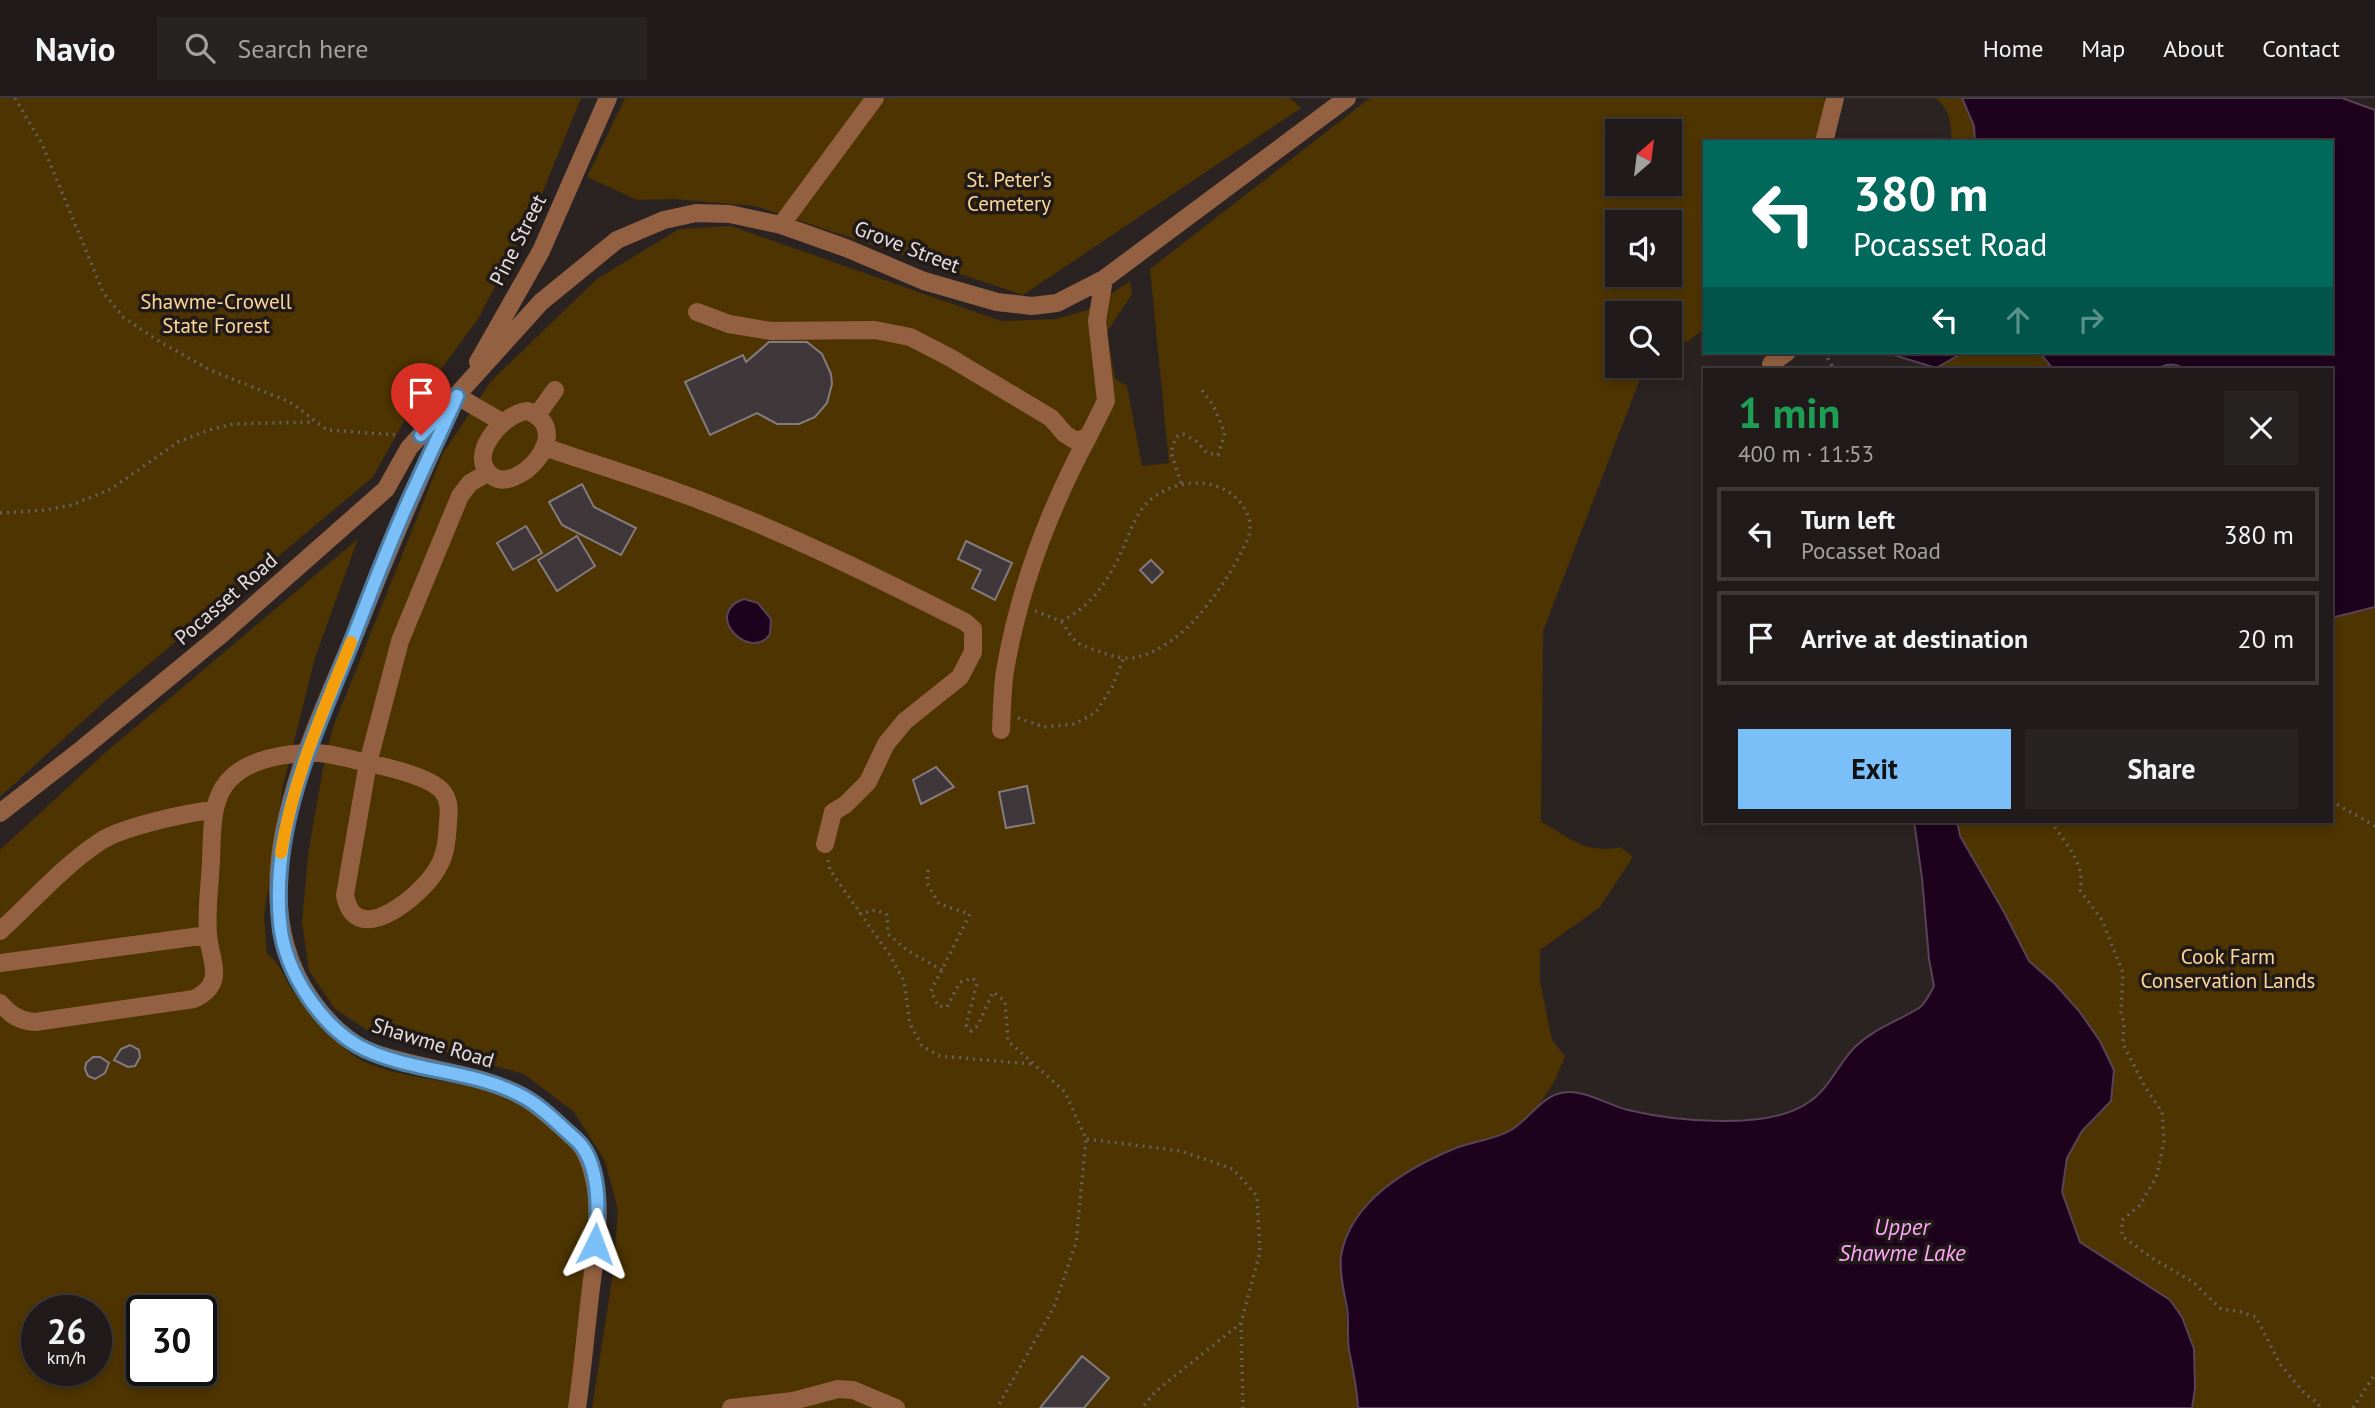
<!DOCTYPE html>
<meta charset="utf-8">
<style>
body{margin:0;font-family:"PT Sans",sans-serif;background:#282323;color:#f1f3f6;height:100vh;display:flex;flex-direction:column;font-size:26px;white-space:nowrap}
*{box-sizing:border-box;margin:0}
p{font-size:23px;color:#a2a1a2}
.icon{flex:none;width:38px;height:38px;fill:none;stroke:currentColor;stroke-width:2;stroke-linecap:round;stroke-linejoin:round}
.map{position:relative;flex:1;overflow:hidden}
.sheet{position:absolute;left:1703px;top:270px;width:630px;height:455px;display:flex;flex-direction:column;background:#201a1a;border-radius:0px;box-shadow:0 4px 10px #0003,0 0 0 2px #3d3839}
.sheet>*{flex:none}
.banner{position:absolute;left:1703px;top:42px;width:630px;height:214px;border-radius:0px;box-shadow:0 4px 10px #0003,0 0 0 2px #3d3839;background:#00695c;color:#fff;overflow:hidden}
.needle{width:46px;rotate:28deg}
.tools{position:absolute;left:1605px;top:21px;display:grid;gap:14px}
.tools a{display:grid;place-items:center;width:77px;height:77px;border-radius:0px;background:#201a1a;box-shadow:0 4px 10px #0003,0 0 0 2px #3d3839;font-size:35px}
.speed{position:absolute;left:21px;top:1197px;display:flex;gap:14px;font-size:35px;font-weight:700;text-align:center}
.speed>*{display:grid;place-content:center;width:91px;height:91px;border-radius:50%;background:#201a1a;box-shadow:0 4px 10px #0003,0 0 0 2px #3d3839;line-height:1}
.speed small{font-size:18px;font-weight:400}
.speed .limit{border:4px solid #111;border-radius:10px;background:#fff;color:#111}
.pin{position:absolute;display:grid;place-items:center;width:60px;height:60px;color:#fff;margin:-72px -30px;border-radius:50% 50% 50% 0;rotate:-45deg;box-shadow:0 0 7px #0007}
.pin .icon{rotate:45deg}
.me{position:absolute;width:77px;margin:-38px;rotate:3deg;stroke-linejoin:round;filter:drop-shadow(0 0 5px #0008)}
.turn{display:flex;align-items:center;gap:24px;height:147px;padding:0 35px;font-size:32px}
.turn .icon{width:91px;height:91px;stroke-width:2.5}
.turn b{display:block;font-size:49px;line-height:60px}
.lanes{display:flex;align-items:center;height:66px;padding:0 35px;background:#0003;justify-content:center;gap:35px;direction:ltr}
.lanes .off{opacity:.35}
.round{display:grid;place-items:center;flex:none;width:74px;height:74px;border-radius:0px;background:#282323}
.overview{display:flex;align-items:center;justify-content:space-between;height:119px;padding:0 35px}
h1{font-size:42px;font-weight:800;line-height:52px;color:#1e9e55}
.action{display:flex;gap:14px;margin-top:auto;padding:14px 35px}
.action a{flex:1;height:80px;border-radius:0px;background:#7abff8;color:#111;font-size:28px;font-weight:800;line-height:80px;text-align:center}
.action a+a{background:#282323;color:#f1f3f6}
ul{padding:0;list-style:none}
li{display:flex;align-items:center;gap:21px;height:94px;margin:0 14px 10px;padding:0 21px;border:4px solid #3d3839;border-radius:0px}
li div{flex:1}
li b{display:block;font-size:26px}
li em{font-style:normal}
header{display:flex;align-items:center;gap:42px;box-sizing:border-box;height:98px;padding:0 35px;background:#201a1a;border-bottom:2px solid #3d3839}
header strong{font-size:33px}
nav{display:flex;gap:38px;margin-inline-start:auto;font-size:24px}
.search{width:490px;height:63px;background:#282323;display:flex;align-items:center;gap:18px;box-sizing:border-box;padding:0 24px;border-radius:0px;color:#a2a1a2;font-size:26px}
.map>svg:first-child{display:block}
.green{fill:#4d3400;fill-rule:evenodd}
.water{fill:#1e011d;stroke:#594357;stroke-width:2}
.building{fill:#3f373a;stroke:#847b7e;stroke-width:2}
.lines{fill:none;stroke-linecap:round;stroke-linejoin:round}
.path{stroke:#675f5f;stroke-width:3.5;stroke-dasharray:2 5;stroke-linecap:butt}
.minor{stroke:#936141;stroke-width:18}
.route-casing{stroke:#4f7ca1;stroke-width:18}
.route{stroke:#7abff8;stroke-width:12}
.slow{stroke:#f59e0b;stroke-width:12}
.labels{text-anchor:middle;stroke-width:7;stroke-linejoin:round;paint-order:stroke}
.park-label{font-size:21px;fill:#fcd799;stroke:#211a19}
.street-label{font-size:21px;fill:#e4dede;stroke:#211a19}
.water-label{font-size:23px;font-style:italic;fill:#fea6fa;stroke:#211a19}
</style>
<header>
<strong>Navio</strong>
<div class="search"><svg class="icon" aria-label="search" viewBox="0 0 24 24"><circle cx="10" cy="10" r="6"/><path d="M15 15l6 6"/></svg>Search here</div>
<nav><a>Home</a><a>Map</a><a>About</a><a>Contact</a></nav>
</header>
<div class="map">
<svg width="2375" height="1310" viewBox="0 0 2375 1310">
<rect width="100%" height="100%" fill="#2b2322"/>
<path class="green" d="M 0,0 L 581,0 L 537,108 L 478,221 L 408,316 L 373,379 L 106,602 L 0,699 Z
M 625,0 L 1290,0 L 1301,10 L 1023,197 L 755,108 L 674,101 L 637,102 L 587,79 Z
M 1370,0 L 1823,0 L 1834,17 L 1822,44 L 1704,44 L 1704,231 L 1687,244 L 1677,241 L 1670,246 L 1670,215 L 1617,215 L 1617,268 L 1645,268 L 1543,533 L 1541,724 C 1570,739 1585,757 1620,749 L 1633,759 L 1600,809 L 1540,852 L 1540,883 L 1552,942 L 1565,958 L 1554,984 L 1525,1028 L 1341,1159 L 1349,1250 L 1356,1286 L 1358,1310 L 592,1310 L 613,1175 L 618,1112 L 605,1063 L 574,1014 L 524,976 L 367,932 L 335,911 L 309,873 L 302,824 L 308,757 L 323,670 L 333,629 L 443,355 L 491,283 L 597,181 L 679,131 L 731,128 L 1001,223 L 1056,221 L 1087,212 L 1130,183 L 1132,196 L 1107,234 L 1115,281 L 1127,288 L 1142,368 L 1169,365 L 1150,171 ZM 1617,33 L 1670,33 L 1670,86 L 1617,86 ZM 1617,124 L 1670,124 L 1670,177 L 1617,177 Z
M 1936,0 L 1962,0 L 1974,29 L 1975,44 L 1951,44 C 1952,24 1950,13 1936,0 Z
M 1964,254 L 2039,254 L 2053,271 L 1931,271 Z
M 358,441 L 315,560 L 283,688 L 264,818 L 267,856 C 280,863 285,882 294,894 C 305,911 343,953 361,962 C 405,983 455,980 500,997 C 535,1009 575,1041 586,1077 C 598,1113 589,1153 585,1188 C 580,1229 575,1269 571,1310 L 0,1310 L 0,752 L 105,655 ZM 37,1213 L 96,1213 L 96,1272 L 37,1272 ZM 142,1213 L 201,1213 L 201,1272 L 142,1272 Z
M 2375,509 L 2375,1310 L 2192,1310 L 2195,1274 L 2170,1202 L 2080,1144 L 2062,1094 L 2067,1060 L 2082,1033 L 2097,1020 L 2114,989 L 2114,972 L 2055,886 L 2029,863 L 2004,813 L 1960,738 L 1957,723 L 2331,723 L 2331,520 Z"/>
<path class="water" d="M 1962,0 L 2342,0 L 2375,12 L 2375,509 L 2331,520 L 2331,271 L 2185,271 C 2175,265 2167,265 2157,271 L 2053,271 L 2039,254 L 2331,254 L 2331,44 L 1975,44 L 1974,28 Z
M 1884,254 L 1964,254 L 1936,270 Z
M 744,501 L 758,505 L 771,521 L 770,536 C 751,565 701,516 744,501 Z
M 1914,723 L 1957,723 L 1960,738 L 2004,814 L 2029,863 L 2055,886 L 2079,913 L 2100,943 L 2114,972 L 2111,1003 L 2082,1033 L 2067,1060 L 2062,1094 L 2080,1144 L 2170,1202 L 2182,1219 L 2194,1251 L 2195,1290 L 2192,1310 L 1358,1310 C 1357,1290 1353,1272 1349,1252 C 1347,1239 1349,1224 1347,1210 C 1344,1193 1339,1175 1341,1158 C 1350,1103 1409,1069 1456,1050 C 1474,1043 1494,1042 1511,1032 C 1527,1023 1541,999 1561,995 C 1583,990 1607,1007 1628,1012 C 1674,1023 1769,1033 1809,1004 C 1831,989 1838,965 1856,948 C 1875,930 1898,923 1919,910 C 1926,905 1930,895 1934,888 L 1929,861 L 1922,780 Z"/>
<path class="building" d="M 769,244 L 807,244 L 822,256 L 831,276 L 832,286 L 827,305 L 815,319 L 799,326 L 777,326 L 757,315 L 710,337 L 685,284 L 743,257 L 746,264 Z
M 582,386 L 594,409 L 636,430 L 621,457 L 562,427 L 549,404 Z
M 526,428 L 542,455 L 513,472 L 497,445 Z
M 577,438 L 595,468 L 557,493 L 538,462 Z
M 966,443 L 1012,465 L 995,502 L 972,490 L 981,472 L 958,461 Z
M 1151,462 L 1163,474 L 1152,485 L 1140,472 Z
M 936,669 L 954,689 L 921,706 L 913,682 Z
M 1027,688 L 1034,725 L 1006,730 L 999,694 Z
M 130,947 L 139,952 L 140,959 L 135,968 L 128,969 L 114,962 L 121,951 Z
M 93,959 L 100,959 L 109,965 L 105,975 L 95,981 L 88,978 L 85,971 L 86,965 Z
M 1082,1258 L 1109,1280 L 1084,1310 L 1040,1310 Z"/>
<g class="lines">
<path class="path" d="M 15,0 L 42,46 L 103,194 L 123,219 L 157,242 L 210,272 L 290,304 L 327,332 L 398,337
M 1824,254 L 1834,271
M 1181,385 L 1171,354 L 1176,339 L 1183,336 L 1196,343 L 1207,355 L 1218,357 L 1225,335 L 1213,307 L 1201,291
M 0,415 L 46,412 L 72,407 L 111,391 L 178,344 L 209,332 L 233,326 L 313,324
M 1035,513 L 1061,523 C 1093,508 1110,480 1124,448 C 1131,431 1138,410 1154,399 C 1180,380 1219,379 1240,404 C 1252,419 1253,431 1245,447 C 1224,489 1185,548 1137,559 C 1127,562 1111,558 1101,554 C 1094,551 1082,549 1077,544 C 1070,539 1066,529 1061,523
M 1018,620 L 1044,629 L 1075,626 L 1096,614 L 1112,589 L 1124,559
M 2331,703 L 2375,728
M 2051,723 C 2064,745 2086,764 2080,792 L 2102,822 L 2123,875 L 2121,914 L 2124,925 L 2123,946 L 2145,989 L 2162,1014 L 2164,1044 L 2156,1080 L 2139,1108 L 2122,1122 L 2122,1138 L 2152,1160 L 2193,1184 L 2221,1211 L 2238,1213 L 2256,1219 L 2280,1266 L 2305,1296 L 2318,1305 L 2320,1310
M 828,762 L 830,772 L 889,856 L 904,883 L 910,926 L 922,948 L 940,958 L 1031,966
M 928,772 L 927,785 L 939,806 L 970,816 L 931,893 L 938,908 L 947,909 L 960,884 L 973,880 L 977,886 L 966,927 L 971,933 L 978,927 L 993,894 L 1005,903 L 1008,943 L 1065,994 L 1086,1041 L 1076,1145 L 1054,1209 L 997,1310
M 859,816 L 876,812 L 887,817 L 888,836 L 908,853 L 942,872
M 1087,1041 L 1181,1053 L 1233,1071 L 1257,1098 L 1260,1154 L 1241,1225 L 1156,1293 L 1142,1310
M 1241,1225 L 1243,1310
M 2353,1310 L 2375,1276"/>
<path class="minor" d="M 1824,44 L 1835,0
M 781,127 L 875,0
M 697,214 L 729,226 L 771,233 L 875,232 L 910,239 L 949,259 L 1051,320 L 1065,336 L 1076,343 L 1088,339 L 1106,303 L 1097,223 L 1104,181
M 478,264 L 541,153 L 608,0
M 1771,266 L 1787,254
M 457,298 L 502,324
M 450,313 C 417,385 386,457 357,531 C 312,640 234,789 310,900 C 325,922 348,946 374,955 C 419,971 478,975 520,997 C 536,1005 549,1018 563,1030 C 570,1037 579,1043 584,1052 C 608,1099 594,1157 589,1207 C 585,1241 582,1276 577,1310
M 528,313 C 578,334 516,397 492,378 C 465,358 504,314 528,313 Z
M 537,317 L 555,292
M 544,349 C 600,368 657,385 712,407 C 799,441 882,482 965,524 L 973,531 L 973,554 L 960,579 L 905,623 L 886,646 L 868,684 L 845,707 L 833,714 L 825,746
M 1001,632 C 1002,613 1002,592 1005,573 C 1019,490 1049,412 1088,339
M 368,665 C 387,669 431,679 443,694 C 450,703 449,714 448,725 C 447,741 446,757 437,771 C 423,796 355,854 345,797 Z
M 0,715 L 82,651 L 223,535 L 386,391 L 409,350 L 541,204 L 617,142 L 664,122 L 696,115 L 730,116 L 781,127 L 846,150 L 924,183 L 997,204 L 1032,208 L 1057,205 L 1104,181 L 1347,0
M 0,833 C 33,803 64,767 101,743 C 122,729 189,714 215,712
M 0,865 L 208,837
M 0,905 C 11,917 19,923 35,924 L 194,901 C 227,885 210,864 208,836 C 206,812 210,786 211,762 C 212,741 211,718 219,698 C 232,665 273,657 305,655 C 324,653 348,661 368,665 L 400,543 L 460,398 L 470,385 L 487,375
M 731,1310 L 793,1303 L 838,1291 L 853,1292 L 896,1310"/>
</g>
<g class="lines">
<defs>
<path id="route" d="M 421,337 L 457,298 C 442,332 425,366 410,400 C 387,450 368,502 348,553 C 313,640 271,728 280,824 C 284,874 324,935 371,954 C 418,974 474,973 520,997 C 536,1005 549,1017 562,1029 C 568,1035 576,1041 581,1047 C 601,1073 599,1115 595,1146"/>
</defs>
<use href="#route" class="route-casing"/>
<use href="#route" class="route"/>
<path class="slow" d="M 281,755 C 293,680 323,613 351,544"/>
</g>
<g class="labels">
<g class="park-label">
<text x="1009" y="89">St. Peter's<tspan x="1009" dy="24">Cemetery</tspan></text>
<text x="216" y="211">Shawme-Crowell<tspan x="216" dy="24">State Forest</tspan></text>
<text x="2228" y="866">Cook Farm<tspan x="2228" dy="24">Conservation Lands</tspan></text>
</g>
<g class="street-label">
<text transform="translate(518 142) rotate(-63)" y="7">Pine Street</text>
<text transform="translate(907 149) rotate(21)" y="7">Grove Street</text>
<text transform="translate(226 501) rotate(-41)" y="7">Pocasset Road</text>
<text transform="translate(433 945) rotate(17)" y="7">Shawme Road</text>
</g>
<g class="water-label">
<text x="1902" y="1137">Upper<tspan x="1902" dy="26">Shawme Lake</tspan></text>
</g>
</g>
</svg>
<div class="tools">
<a><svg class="needle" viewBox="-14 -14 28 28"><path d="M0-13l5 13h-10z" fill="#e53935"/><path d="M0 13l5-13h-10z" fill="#a2a1a2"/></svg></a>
<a><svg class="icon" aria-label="sound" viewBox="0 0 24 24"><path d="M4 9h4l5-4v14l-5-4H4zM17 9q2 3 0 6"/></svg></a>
<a><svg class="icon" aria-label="search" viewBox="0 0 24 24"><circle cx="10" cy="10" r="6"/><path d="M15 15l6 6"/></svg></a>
</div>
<div class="speed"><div>26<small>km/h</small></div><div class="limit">30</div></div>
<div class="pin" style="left:421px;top:337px;background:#d93025"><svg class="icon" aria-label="arrive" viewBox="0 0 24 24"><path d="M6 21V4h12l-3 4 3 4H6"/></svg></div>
<svg class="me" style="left:595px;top:1146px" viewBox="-20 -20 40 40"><path d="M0-17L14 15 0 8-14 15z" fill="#7abff8" stroke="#fff" stroke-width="4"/></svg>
<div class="banner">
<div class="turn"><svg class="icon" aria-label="left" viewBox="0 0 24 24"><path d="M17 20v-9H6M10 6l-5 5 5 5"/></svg><div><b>380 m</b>Pocasset Road</div></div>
<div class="lanes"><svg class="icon" aria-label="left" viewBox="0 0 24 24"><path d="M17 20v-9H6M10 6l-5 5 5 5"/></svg><svg class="icon off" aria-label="ahead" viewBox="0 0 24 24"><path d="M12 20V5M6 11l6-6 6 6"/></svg><svg class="icon off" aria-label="right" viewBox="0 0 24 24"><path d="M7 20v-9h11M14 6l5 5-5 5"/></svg></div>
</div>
<section class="sheet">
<div class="overview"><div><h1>1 min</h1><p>400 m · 11:53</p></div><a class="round"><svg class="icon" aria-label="close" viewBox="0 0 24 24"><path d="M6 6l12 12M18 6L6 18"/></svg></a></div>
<ul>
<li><svg class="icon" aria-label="left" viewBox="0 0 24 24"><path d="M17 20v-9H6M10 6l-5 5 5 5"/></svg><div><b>Turn left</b><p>Pocasset Road</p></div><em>380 m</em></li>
<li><svg class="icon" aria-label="arrive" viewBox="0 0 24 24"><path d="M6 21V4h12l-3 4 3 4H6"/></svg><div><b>Arrive at destination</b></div><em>20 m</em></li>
</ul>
<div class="action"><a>Exit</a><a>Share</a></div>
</section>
</div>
